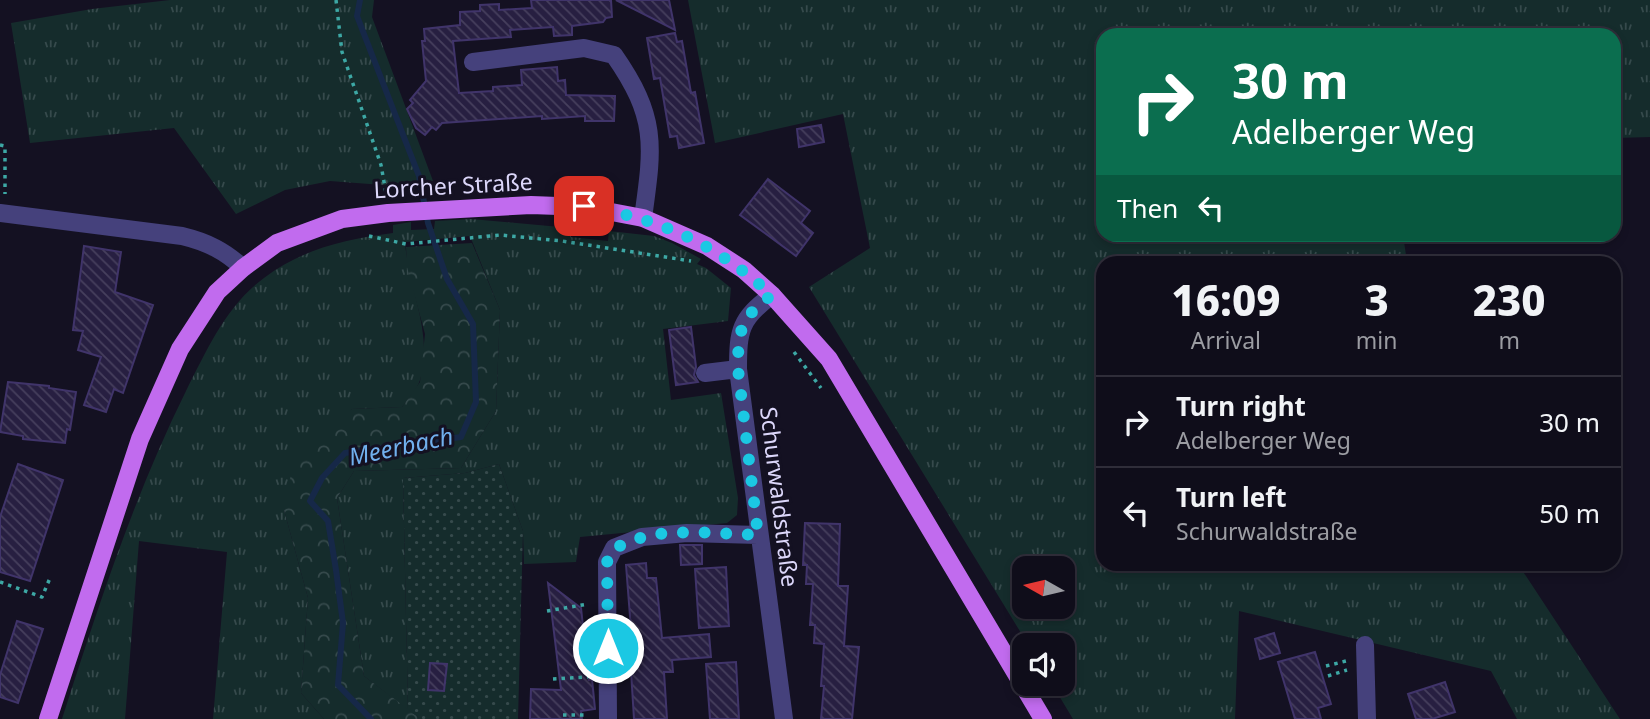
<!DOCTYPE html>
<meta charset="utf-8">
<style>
body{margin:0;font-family:"Noto Sans",sans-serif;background:#181623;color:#f1f3f6;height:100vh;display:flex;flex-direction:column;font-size:26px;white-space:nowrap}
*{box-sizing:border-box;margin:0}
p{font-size:23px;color:#9b9ca2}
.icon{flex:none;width:38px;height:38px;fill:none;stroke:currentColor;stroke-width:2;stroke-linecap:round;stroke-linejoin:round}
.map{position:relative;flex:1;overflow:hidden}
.panel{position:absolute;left:1096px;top:256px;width:525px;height:315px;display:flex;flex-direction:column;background:#0f0d1a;border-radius:21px;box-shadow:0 4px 10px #0003,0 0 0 2px #2f2d39}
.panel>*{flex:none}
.banner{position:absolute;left:1096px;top:28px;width:525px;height:214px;border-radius:21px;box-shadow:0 4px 10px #0003,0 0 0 2px #2f2d39;background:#0b6e4f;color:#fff;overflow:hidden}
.needle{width:46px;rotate:278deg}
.fabs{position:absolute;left:1012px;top:556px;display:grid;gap:14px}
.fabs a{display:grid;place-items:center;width:63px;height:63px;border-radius:14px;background:#0f0d1a;box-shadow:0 4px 10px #0003,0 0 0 2px #2f2d39;font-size:35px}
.pin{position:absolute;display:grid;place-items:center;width:60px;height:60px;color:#fff;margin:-30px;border-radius:14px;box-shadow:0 4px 10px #0006}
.me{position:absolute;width:77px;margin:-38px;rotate:0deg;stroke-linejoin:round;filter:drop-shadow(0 0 5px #0008)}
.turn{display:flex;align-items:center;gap:24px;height:147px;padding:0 21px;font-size:32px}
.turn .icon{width:91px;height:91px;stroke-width:2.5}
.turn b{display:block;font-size:49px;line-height:60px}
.then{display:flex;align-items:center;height:66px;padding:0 21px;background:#0003;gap:14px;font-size:26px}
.eta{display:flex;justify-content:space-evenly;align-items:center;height:119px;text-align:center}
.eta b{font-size:42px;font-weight:800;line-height:49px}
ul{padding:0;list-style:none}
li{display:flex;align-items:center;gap:21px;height:91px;padding:0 21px;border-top:2px solid #2f2d39}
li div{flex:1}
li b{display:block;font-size:26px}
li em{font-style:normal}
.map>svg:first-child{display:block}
.grass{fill:url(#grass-tufts);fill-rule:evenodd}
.forest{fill:url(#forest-crowns)}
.garden{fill:url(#garden-dots)}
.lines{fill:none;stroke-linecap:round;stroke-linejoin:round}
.stream{stroke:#162848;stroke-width:6}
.building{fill:url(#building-back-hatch);stroke:#40346a;stroke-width:2}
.path{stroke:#3da8a5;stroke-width:3.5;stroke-dasharray:3.5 5;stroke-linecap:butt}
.minor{stroke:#45417c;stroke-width:18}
.major{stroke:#c16bee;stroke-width:18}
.route{stroke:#1bc8e3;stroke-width:12;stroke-dasharray:0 21.6}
.labels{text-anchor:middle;stroke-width:6;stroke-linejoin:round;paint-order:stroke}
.street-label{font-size:23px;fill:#dcd7fa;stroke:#141122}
.water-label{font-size:24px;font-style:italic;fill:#71b0ee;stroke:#141122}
</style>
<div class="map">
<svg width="1650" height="719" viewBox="0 0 1650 719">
<defs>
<pattern id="grass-tufts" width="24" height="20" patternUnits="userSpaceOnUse" patternTransform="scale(1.75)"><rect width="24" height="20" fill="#152c2c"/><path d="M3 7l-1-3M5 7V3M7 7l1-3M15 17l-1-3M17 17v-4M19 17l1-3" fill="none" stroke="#364a4c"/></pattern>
<pattern id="forest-crowns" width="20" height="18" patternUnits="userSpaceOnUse" patternTransform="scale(1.75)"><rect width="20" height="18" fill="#152c2c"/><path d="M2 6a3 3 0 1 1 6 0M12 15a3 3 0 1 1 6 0" fill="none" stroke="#364a4c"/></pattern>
<pattern id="garden-dots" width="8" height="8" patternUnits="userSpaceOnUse" patternTransform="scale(1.75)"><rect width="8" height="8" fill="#152c2c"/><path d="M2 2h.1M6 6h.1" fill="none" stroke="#364a4c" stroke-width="1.8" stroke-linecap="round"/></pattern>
<pattern id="building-back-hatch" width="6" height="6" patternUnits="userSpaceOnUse" patternTransform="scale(1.75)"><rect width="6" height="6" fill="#271f41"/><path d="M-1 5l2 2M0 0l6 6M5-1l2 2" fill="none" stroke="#463f5d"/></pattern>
</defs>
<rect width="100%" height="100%" fill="#141122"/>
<path class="grass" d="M 170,0 L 374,0 L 372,17 L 433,181 L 383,185 L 330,181 L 285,190 L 236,214 L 174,128 L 30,143 L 11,23 L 92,9 Z
M 688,0 L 1650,0 L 1650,137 L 1614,138 L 1614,35 L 1102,35 L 1102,234 L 1403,235 L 1407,262 L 1102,262 L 1102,564 L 1518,564 L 1620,719 L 1517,719 L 1491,671 L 1239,611 L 1235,719 L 1073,719 L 1052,684 L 1062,684 L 1062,646 L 1029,646 L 809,287 L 870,248 L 843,114 L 715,143 ZM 1024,569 L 1062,569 L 1062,607 L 1024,607 Z
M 471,219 L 571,228 L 571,237 L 608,241 L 609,231 L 654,236 L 672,243 L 701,259 L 697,264 L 706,268 L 731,288 L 728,321 L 663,329 L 671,400 L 721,393 L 738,498 L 737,515 L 727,523 L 580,537 L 576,562 L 524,564 L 523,531 L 499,464 L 465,473 L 403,478 L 408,710 L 364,676 L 337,498 L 354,471 L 461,468 L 496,411 L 500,310 L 470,236 L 405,242 C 408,288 434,334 420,380 C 417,389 408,399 402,407 L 352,409 L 284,510 L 308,598 L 301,693 L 324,719 L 213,719 L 227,552 L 139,541 L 125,719 L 62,719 C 98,607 134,496 186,391 C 207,350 226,306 264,278 C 302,249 346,239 393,233 L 393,225 L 411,222 L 411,230 L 434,229 L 435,221 Z"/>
<path class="forest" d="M 472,243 L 500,310 L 496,411 L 461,468 L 354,471 L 337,498 L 364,676 L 421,719 L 324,719 L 301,693 L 308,598 L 284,510 L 293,463 L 352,409 L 402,407 L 420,382 L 425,334 L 407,267 L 406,247 Z"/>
<path class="garden" d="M 499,464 L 523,531 L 518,719 L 421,719 L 408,710 L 403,478 L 465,473 Z"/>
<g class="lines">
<path class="stream" d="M 360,0 L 357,16 L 419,176 L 428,223 L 447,279 L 473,324 L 476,402 L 461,437 L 345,453 L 322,478 L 310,501 L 328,521 L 336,570 L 343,623 L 338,685 L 371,719"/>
</g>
<path class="building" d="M 531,0 L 611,0 L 612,17 L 606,18 L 603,22 L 572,26 L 572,35 L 554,36 L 553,27 L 510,30 L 511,37 L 453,41 L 459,93 L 493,91 L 493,87 L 522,85 L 521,70 L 557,67 L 558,81 L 565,80 L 566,95 L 615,96 L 614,121 L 585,121 L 585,116 L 542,119 L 542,116 L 442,123 L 436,130 L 432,127 L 425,135 L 416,128 L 407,109 L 413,103 L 410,100 L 426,81 L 422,41 L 425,41 L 424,29 L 460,25 L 460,12 L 480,11 L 480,5 L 499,4 L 499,10 L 532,8 Z
M 616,0 L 669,0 L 675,30 Z
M 675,33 L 677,42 L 682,41 L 691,93 L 695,92 L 704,143 L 679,148 L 677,136 L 670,137 L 660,78 L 654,79 L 647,38 Z
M 821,125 L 824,142 L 799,147 L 797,129 Z
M 768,179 L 810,211 L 801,223 L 813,233 L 796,256 L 740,215 Z
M 84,246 L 121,252 L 115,292 L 153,305 L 123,393 L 114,389 L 106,412 L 84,405 L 101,357 L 78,350 L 83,331 L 73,330 Z
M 691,327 L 696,367 L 694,375 L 698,382 L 676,385 L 669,330 Z
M 8,382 L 49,386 L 49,388 L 76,392 L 70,430 L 67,429 L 65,443 L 23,439 L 23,436 L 0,432 Z
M 18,464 L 63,480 L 30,581 L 0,572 L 0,517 Z
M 805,523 L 840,524 L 838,586 L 848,586 L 844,646 L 859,647 L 852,719 L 821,719 L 824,686 L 821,686 L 824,644 L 814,643 L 815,625 L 810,625 L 813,584 L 806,584 L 807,565 L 803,565 Z
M 680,545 L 702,545 L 702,564 L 681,565 Z
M 646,563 L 647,578 L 656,578 L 662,638 L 709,634 L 711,657 L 672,660 L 673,672 L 664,672 L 667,719 L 634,719 L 630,655 L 633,655 L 626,565 Z
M 726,567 L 729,626 L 699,628 L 695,569 Z
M 548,583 L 581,608 L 589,680 L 592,679 L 595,709 L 581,711 L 582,719 L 530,719 L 531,689 L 561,690 Z
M 17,621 L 43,629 L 18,703 L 0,697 L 0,675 Z
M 1274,633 L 1280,653 L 1260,659 L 1255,639 Z
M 1315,652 L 1331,704 L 1318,708 L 1321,719 L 1295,719 L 1278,662 Z
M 736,662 L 739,719 L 710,719 L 706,664 Z
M 430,663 L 447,664 L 444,691 L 428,690 Z
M 1445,682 L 1455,712 L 1432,719 L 1416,719 L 1408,694 Z"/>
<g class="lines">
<path class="path" d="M 336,0 L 342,52 L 381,165 L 386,193
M 0,145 L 5,146 L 5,194
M 369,236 L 406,244 L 500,235 L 562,241 L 691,261
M 794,352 L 821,388
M 0,582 L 42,597 L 50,578
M 547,611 L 588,604
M 1326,666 L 1346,661
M 1328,676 L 1347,670
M 553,679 L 588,677
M 563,715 L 588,715"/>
<path class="minor" d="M 473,62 L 584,48 L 614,55 C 658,118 653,146 643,218
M 0,213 L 182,236 C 207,242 225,251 243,268
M 772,295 C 740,319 738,330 738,369 L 784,719
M 705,373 L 738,369
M 1365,645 L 1367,719
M 608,719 L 607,562 L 614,548 L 642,537 L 687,533 L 758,535"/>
<path class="major" d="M 48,719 L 140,439 L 180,349 L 217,292 L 243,268 L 277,243 L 342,219 L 388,213 L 531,205 L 585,207 L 643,218 L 707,246 L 744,270 L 772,295 L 829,359 L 1043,719"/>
</g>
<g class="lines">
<path class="route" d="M 584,206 C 663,220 712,242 772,295 C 740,318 738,330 738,369 L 758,535 C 723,534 673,528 640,538 C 631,540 623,545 614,548 L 607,562 L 608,648"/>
</g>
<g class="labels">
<g class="street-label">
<text transform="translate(453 186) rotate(-3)" y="8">Lorcher Straße</text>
<text transform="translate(779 497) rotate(83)" y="8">Schurwaldstraße</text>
</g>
<g class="water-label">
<text transform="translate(401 447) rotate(-12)" y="8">Meerbach</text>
</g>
</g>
</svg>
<div class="fabs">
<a><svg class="needle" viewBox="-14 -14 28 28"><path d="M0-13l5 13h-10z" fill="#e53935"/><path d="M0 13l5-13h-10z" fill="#9b9ca2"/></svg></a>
<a><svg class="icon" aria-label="sound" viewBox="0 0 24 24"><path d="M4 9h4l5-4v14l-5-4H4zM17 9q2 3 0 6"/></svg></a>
</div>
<div class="pin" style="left:584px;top:206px;background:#d93025"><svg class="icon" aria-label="arrive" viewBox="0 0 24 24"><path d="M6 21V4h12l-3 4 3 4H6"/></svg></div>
<svg class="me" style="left:608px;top:648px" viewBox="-20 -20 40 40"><circle r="17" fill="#1bc8e3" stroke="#fff" stroke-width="3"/><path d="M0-11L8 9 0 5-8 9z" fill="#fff"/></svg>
<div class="banner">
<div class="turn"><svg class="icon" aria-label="right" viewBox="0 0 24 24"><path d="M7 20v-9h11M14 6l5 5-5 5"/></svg><div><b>30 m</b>Adelberger Weg</div></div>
<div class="then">Then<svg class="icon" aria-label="left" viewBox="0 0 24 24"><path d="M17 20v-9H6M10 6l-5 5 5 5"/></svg></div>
</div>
<section class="panel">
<div class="eta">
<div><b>16:09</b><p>Arrival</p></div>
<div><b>3</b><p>min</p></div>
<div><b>230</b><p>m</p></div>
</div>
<ul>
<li><svg class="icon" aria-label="right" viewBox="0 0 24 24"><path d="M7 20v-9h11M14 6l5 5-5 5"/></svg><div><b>Turn right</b><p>Adelberger Weg</p></div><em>30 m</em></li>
<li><svg class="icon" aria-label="left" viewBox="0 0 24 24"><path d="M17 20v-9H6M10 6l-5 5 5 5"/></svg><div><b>Turn left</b><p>Schurwaldstraße</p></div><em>50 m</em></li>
</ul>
</section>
</div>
